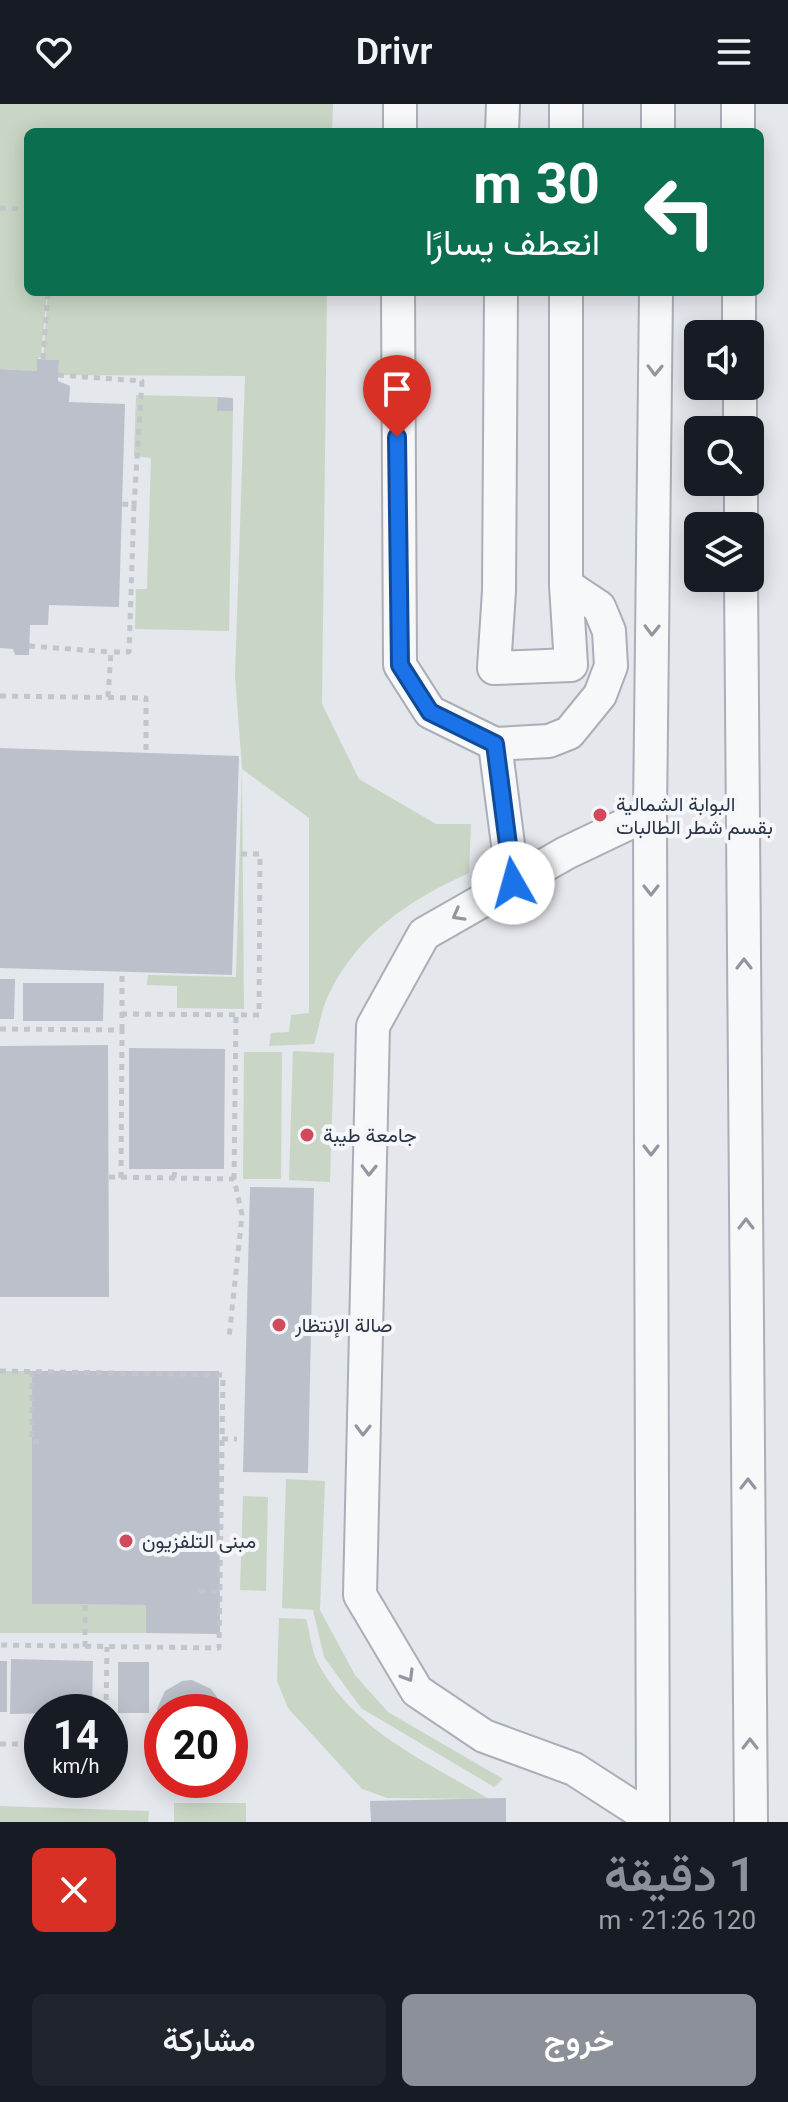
<!DOCTYPE html>
<html lang="ar">
<meta charset="utf-8">
<style>
body{margin:0;font-family:Roboto,Vazirmatn,sans-serif;background:#20242c;color:#f1f3f6;direction:rtl;height:100vh;display:flex;flex-direction:column;font-size:30px;white-space:nowrap}
*{box-sizing:border-box;margin:0}
p{font-size:26px;color:#9ea1a6}
.icon{flex:none;width:44px;height:44px;fill:none;stroke:currentColor;stroke-width:2;stroke-linecap:round;stroke-linejoin:round}
.map{position:relative;height:1718px;overflow:hidden;direction:ltr}
.details{display:flex;flex-direction:column;background:#171b24;flex:1}
.details>*{flex:none}
.banner{position:absolute;left:24px;top:24px;width:740px;height:168px;border-radius:12px;box-shadow:0 4px 20px #0003;direction:rtl;background:#0b6e4f;color:#fff;overflow:hidden}
.controls{position:absolute;left:684px;top:216px;display:grid;gap:16px}
.controls a{display:grid;place-items:center;width:80px;height:80px;border-radius:12px;background:#171b24;box-shadow:0 4px 20px #0003;font-size:40px}
.speed{position:absolute;left:24px;top:1590px;display:flex;gap:16px;font-size:40px;font-weight:700;text-align:center}
.speed>*{display:grid;place-content:center;width:104px;height:104px;border-radius:50%;background:#171b24;box-shadow:0 4px 20px #0003;line-height:1}
.speed small{font-size:20px;font-weight:400}
.speed .limit{border:12px solid #d22;background:#fff;color:#111}
.pin{position:absolute;display:grid;place-items:center;width:68px;height:68px;color:#fff;margin:-82px -34px;border-radius:50% 50% 50% 0;rotate:-45deg;box-shadow:0 0 8px #0007}
.pin .icon{rotate:45deg}
.me{position:absolute;width:88px;margin:-44px;rotate:353deg;stroke-linejoin:round;filter:drop-shadow(0 0 6px #0008)}
.turn{display:flex;align-items:center;gap:28px;height:168px;padding:0 32px;font-size:36px}
.turn .icon{width:104px;height:104px;stroke-width:2.5}
.turn b{display:block;font-size:56px;line-height:68px}
.round{display:grid;place-items:center;flex:none;width:84px;height:84px;border-radius:12px;background:#20242c}
.head{display:flex;align-items:center;justify-content:space-between;height:136px;padding:0 32px}
h1{font-size:48px;font-weight:600;line-height:60px;color:#8c9099}
.button{display:flex;gap:16px;margin-top:auto;padding:16px 32px}
.button a{flex:1;height:92px;border-radius:12px;background:#8c9099;color:#fff;font-size:32px;font-weight:600;line-height:92px;text-align:center}
.button a+a{background:#20242c;color:#f1f3f6}
header{display:flex;justify-content:space-between;align-items:center;height:104px;padding:0 32px;background:#171b24;font-size:36px;font-weight:600}
.map>svg:first-child{display:block}
.green{fill:#c9d6c5}
.building{fill:#bbc0ca}
.lines{fill:none;stroke-linecap:round;stroke-linejoin:round}
.minor-casing{stroke:#a9aeb7;stroke-width:36}
.path{stroke:#c2c5cb;stroke-width:5;stroke-dasharray:6 6;stroke-linecap:butt}
.minor{stroke:#f7f8fa;stroke-width:32}
.oneway{stroke:#9196a0}
.route-casing{stroke:#114b97;stroke-width:20}
.route{stroke:#1a73e8;stroke-width:14}
.poi-dot{fill:#d1495b;stroke:#f4f6f9;stroke-width:3}
.labels{text-anchor:middle;stroke-width:8;stroke-linejoin:round;paint-order:stroke}
.poi-label{font-size:20px;fill:#2b3445;stroke:#f4f6f9;text-anchor:start}
</style>
<header><svg class="icon" aria-label="menu" viewBox="0 0 24 24"><path d="M4 6h16M4 12h16M4 18h16"/></svg>Drivr<svg class="icon" aria-label="heart" viewBox="0 0 24 24"><path d="M12 20l-8-8c-3-5 5-10 8-4 3-6 11-1 8 4z"/></svg></header>
<div class="map">
<svg width="788" height="1718" viewBox="0 0 788 1718">
<rect width="100%" height="100%" fill="#e4e7ec"/>
<path class="green" d="M 0,0 L 333,0 L 332,28 L 28,28 L 28,188 L 47,188 L 41,253 L 37,255 L 37,267 L 0,265 Z
M 48,188 L 327,188 L 322,600 L 359,675 L 436,720 L 471,720 L 469,769 C 409,796 357,830 328,892 C 321,906 319,925 314,940 L 269,942 L 271,929 L 289,928 L 291,911 L 309,909 L 309,714 L 242,665 L 244,905 L 177,904 L 177,882 L 147,881 L 148,871 L 236,873 L 242,664 L 235,572 L 245,272 L 58,271 L 59,256 L 43,255 Z
M 136,291 L 218,293 L 218,307 L 233,307 L 229,527 L 135,525 L 136,485 L 147,485 L 151,354 L 134,352 Z
M 293,947 L 334,949 L 330,1078 L 289,1076 Z
M 244,948 L 282,948 L 281,1075 L 243,1075 Z
M 0,1267 L 32,1267 L 32,1500 L 146,1501 L 146,1529 L 0,1529 Z
M 286,1375 L 325,1377 L 320,1506 L 355,1571 L 388,1608 L 503,1675 L 494,1683 L 361,1604 L 324,1553 L 313,1506 L 282,1504 Z
M 243,1392 L 268,1393 L 266,1487 L 240,1486 Z
M 279,1514 L 306,1515 C 310,1528 311,1545 317,1557 C 351,1625 427,1658 489,1695 L 387,1694 L 362,1685 L 288,1604 L 277,1577 Z
M 174,1699 L 246,1699 L 246,1718 L 174,1718 Z
M 0,1702 L 149,1707 L 148,1718 L 0,1718 Z"/>
<path class="building" d="M 37,255 L 59,256 L 58,277 L 70,282 L 69,298 L 125,300 L 119,503 L 49,501 L 48,521 L 30,521 L 29,551 L 15,551 L 13,545 L 0,544 L 0,265 L 37,267 Z
M 218,293 L 233,294 L 233,307 L 217,307 Z
M 0,644 L 239,652 L 232,871 L 0,864 Z
M 0,875 L 15,875 L 14,915 L 0,915 Z
M 23,879 L 104,879 L 103,917 L 23,917 Z
M 108,941 L 109,1193 L 0,1193 L 0,942 Z
M 129,944 L 225,945 L 224,1065 L 129,1065 Z
M 250,1083 L 314,1084 L 308,1369 L 243,1368 Z
M 32,1267 L 219,1267 L 220,1530 L 146,1529 L 146,1501 L 32,1500 Z
M 11,1555 L 93,1557 L 92,1608 L 10,1610 Z
M 0,1557 L 7,1557 L 7,1608 L 0,1608 Z
M 118,1558 L 149,1558 L 149,1609 L 118,1609 Z
M 192,1576 L 211,1585 L 217,1593 L 220,1608 L 162,1608 L 162,1625 L 157,1605 L 165,1587 L 182,1577 Z
M 506,1694 L 506,1718 L 371,1718 L 370,1697 Z"/>
<g class="lines">
<defs>
<path id="minor" d="M 566,0 L 566,28
M 738,0 L 738,28
M 400,28 L 400,0
M 502,28 L 503,0
M 658,28 L 658,0
M 398,188 L 400,561 L 430,608 L 495,640 L 549,637 L 569,629 L 600,591 L 611,562 L 609,527 L 599,503 L 566,481 L 571,561 L 494,564 L 499,487 L 501,188
M 739,188 L 739,230
M 740,282 L 740,326
M 741,378 L 741,422
M 741,474 L 751,1718
M 566,481 L 566,188
M 495,640 L 513,779
M 650,709 L 566,749 L 424,830 L 373,922 L 360,1491 L 417,1587 L 484,1632 L 574,1665 L 653,1716
M 653,1718 L 650,709 L 656,188"/>
</defs>
<use href="#minor" class="minor-casing"/>
<path class="path" d="M 0,104 L 28,105
M 43,255 L 48,188
M 58,271 L 142,277 L 134,401
M 29,542 L 111,548
M 0,592 L 146,594 L 146,649
M 108,593 L 111,548 L 129,548 L 134,401 L 122,400
M 121,910 L 259,911 L 260,750 L 236,750
M 0,925 L 122,926 L 121,1074
M 122,926 L 122,868
M 109,1073 L 234,1075 L 242,1111 L 229,1234
M 174,1074 L 175,1065
M 234,1075 L 236,911
M 0,1267 L 223,1271 L 219,1544 L 0,1541
M 32,1267 L 32,1338 L 44,1337
M 222,1335 L 237,1335
M 199,1487 L 220,1488
M 85,1543 L 85,1500
M 106,1608 L 107,1543
M 0,1640 L 42,1640"/>
<use href="#minor" class="minor"/>
</g>
<defs><path id="oneway-chevron" d="M-2-3.5L2.5 0L-2 3.5" fill="none" stroke-width="1.6" stroke-linecap="round" stroke-linejoin="round" transform="scale(2)"/></defs>
<g class="oneway">
<use href="#oneway-chevron" transform="translate(655 266) rotate(91)"/>
<use href="#oneway-chevron" transform="translate(652 526) rotate(91)"/>
<use href="#oneway-chevron" transform="translate(651 786) rotate(90)"/>
<use href="#oneway-chevron" transform="translate(458 811) rotate(151)"/>
<use href="#oneway-chevron" transform="translate(744 860) rotate(-90)"/>
<use href="#oneway-chevron" transform="translate(651 1046) rotate(90)"/>
<use href="#oneway-chevron" transform="translate(369 1066) rotate(91)"/>
<use href="#oneway-chevron" transform="translate(746 1120) rotate(-90)"/>
<use href="#oneway-chevron" transform="translate(363 1326) rotate(91)"/>
<use href="#oneway-chevron" transform="translate(748 1380) rotate(-90)"/>
<use href="#oneway-chevron" transform="translate(408 1572) rotate(59)"/>
<use href="#oneway-chevron" transform="translate(750 1640) rotate(-90)"/>
</g>
<g class="lines">
<defs>
<path id="route" d="M 397,333 L 400,561 L 430,608 L 495,640 L 513,779"/>
</defs>
<use href="#route" class="route-casing"/>
<use href="#route" class="route"/>
</g>
<g class="poi-dot">
<circle cx="600" cy="711" r="8"/>
<circle cx="307" cy="1031" r="8"/>
<circle cx="279" cy="1221" r="8"/>
<circle cx="126" cy="1437" r="8"/>
</g>
<g class="labels">
<g class="poi-label">
<text x="616" y="707">البوابة الشمالية<tspan x="616" dy="23">بقسم شطر الطالبات</tspan></text>
<text x="323" y="1038">جامعة طيبة</text>
<text x="295" y="1228">صالة الإنتظار</text>
<text x="142" y="1444">مبنى التلفزيون</text>
</g>
</g>
</svg>
<div class="controls">
<a><svg class="icon" aria-label="sound" viewBox="0 0 24 24"><path d="M4 9h4l5-4v14l-5-4H4zM17 9q2 3 0 6"/></svg></a>
<a><svg class="icon" aria-label="search" viewBox="0 0 24 24"><circle cx="10" cy="10" r="6"/><path d="M15 15l6 6"/></svg></a>
<a><svg class="icon" aria-label="layers" viewBox="0 0 24 24"><path d="M12 4l9 5-9 5-9-5zM3 14l9 5 9-5"/></svg></a>
</div>
<div class="speed"><div>14<small>km/h</small></div><div class="limit">20</div></div>
<div class="pin" style="left:397px;top:333px;background:#d93025"><svg class="icon" aria-label="arrive" viewBox="0 0 24 24"><path d="M6 21V4h12l-3 4 3 4H6"/></svg></div>
<svg class="me" style="left:513px;top:779px" viewBox="-20 -20 40 40"><circle r="19" fill="#fff"/><path d="M0-13L10 11 0 6-10 11z" fill="#1a73e8"/></svg>
<div class="banner">
<div class="turn"><svg class="icon" aria-label="left" viewBox="0 0 24 24"><path d="M17 20v-9H6M10 6l-5 5 5 5"/></svg><div><b>30 m</b>انعطف يسارًا</div></div>
</div>
</div>
<section class="details">
<div class="head"><div><h1>1 دقيقة</h1><p>120 m · 21:26</p></div><a class="round" style="background:#d93025;color:#fff"><svg class="icon" aria-label="close" viewBox="0 0 24 24"><path d="M6 6l12 12M18 6L6 18"/></svg></a></div>
<div class="button"><a>خروج</a><a>مشاركة</a></div>
</section>
